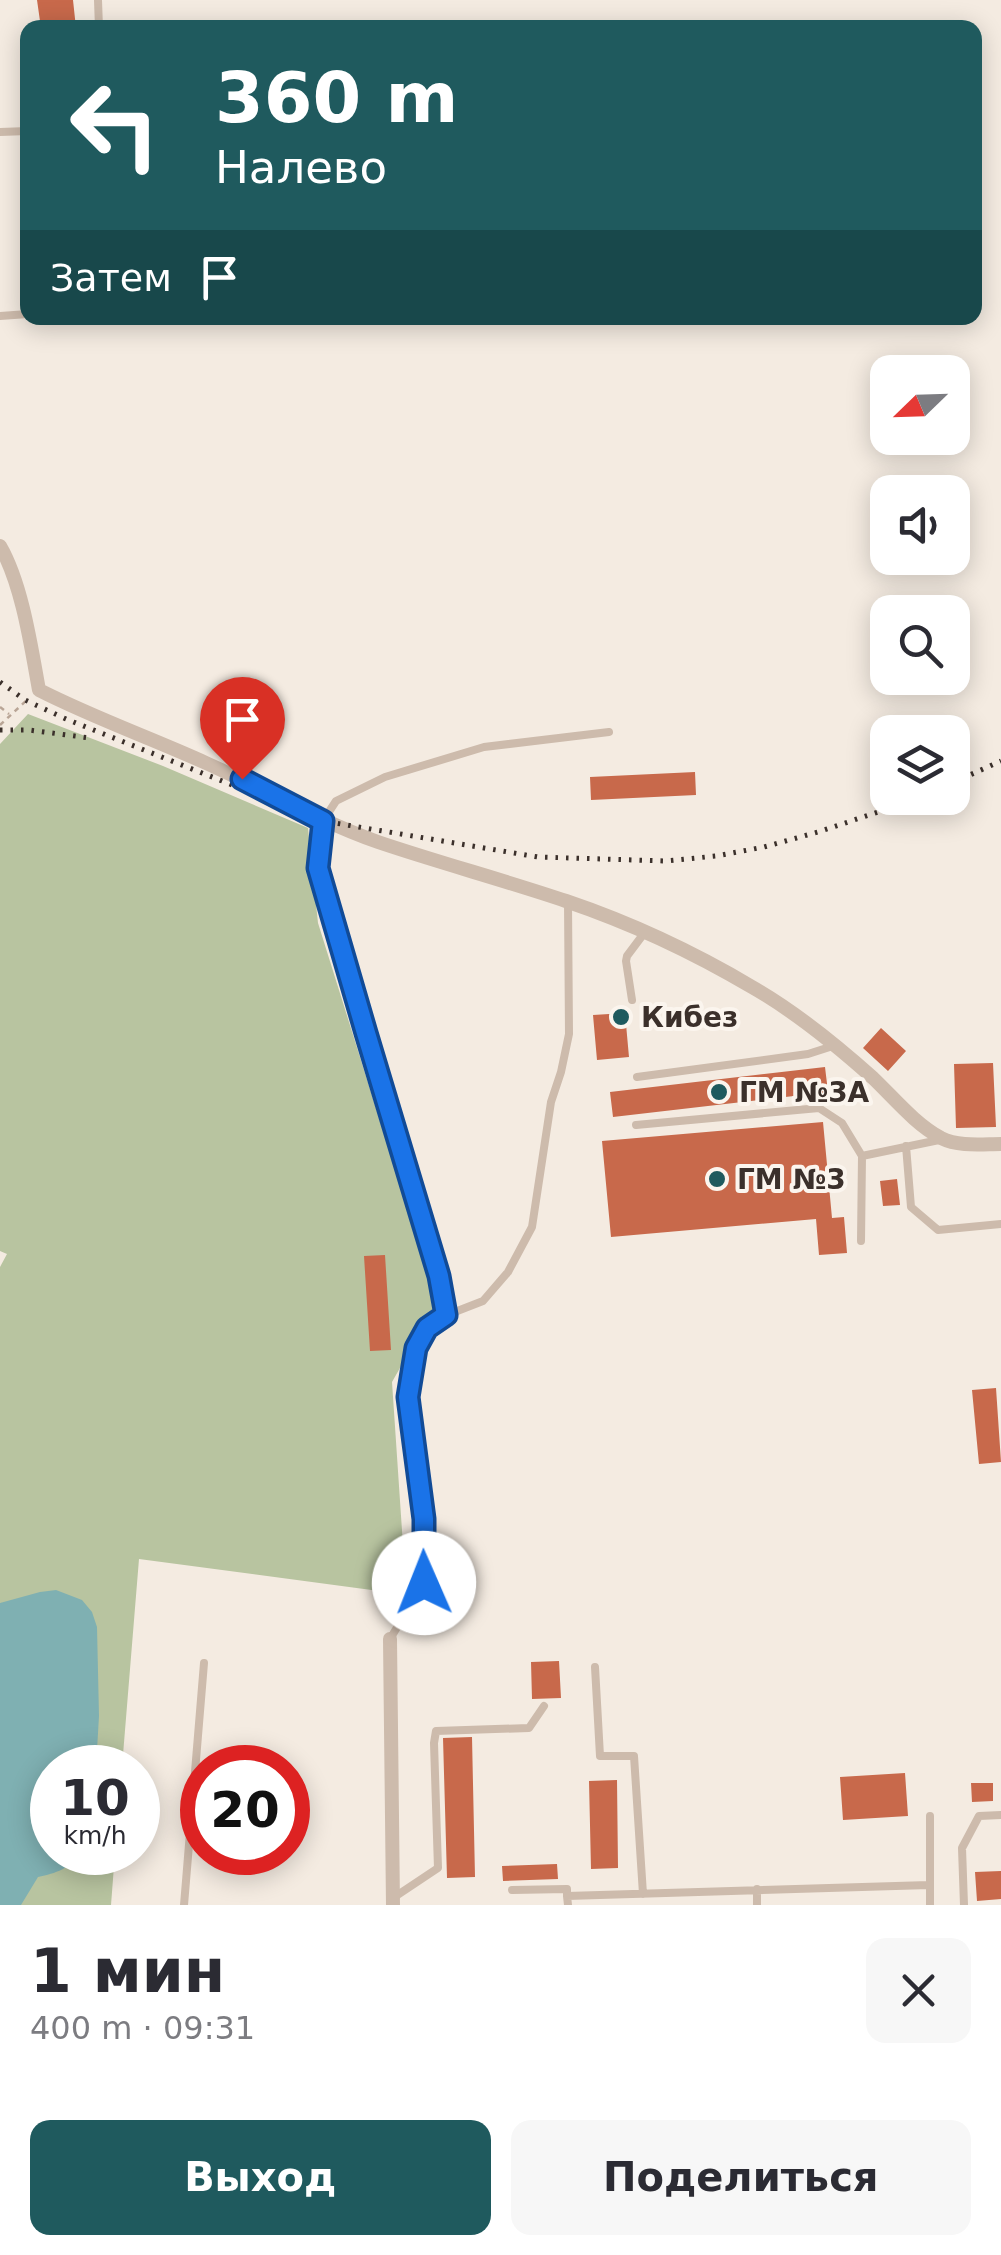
<!DOCTYPE html>
<html lang="ru">
<meta charset="utf-8">
<style>
body{margin:0;font-family:"DejaVu Sans",sans-serif;background:#f7f7f7;color:#2b2b33;height:100vh;display:flex;flex-direction:column;font-size:38px;white-space:nowrap}
*{box-sizing:border-box;margin:0}
p{font-size:32px;color:#7c7c81}
.icon{flex:none;width:55px;height:55px;fill:none;stroke:currentColor;stroke-width:2;stroke-linecap:round;stroke-linejoin:round}
.map{position:relative;height:1905px;overflow:hidden}
.side{display:flex;flex-direction:column;background:#fff;flex:1}
.side>*{flex:none}
.banner{position:absolute;left:20px;top:20px;width:962px;height:305px;border-radius:20px;box-shadow:0 5px 25px #0003;background:#1f5a5e;color:#fff;overflow:hidden}
.needle{width:65px;rotate:247deg}
.tools{position:absolute;left:870px;top:355px;display:grid;gap:20px}
.tools a{display:grid;place-items:center;width:100px;height:100px;border-radius:20px;background:#fff;box-shadow:0 5px 25px #0003;font-size:50px}
.speed{position:absolute;left:30px;top:1745px;display:flex;gap:20px;font-size:50px;font-weight:700;text-align:center}
.speed>*{display:grid;place-content:center;width:130px;height:130px;border-radius:50%;background:#fff;box-shadow:0 5px 25px #0003;line-height:1}
.speed small{font-size:25px;font-weight:400}
.speed .limit{border:15px solid #d22;background:#fff;color:#111}
.pin{position:absolute;display:grid;place-items:center;width:85px;height:85px;color:#fff;margin:-102px -42px;border-radius:50% 50% 50% 0;rotate:-45deg;box-shadow:0 0 10px #0007}
.pin .icon{rotate:45deg}
.me{position:absolute;width:110px;margin:-55px;rotate:359deg;stroke-linejoin:round;filter:drop-shadow(0 0 8px #0008)}
.turn{display:flex;align-items:center;gap:35px;height:210px;padding:0 30px;font-size:45px}
.turn .icon{width:130px;height:130px;stroke-width:2.5}
.turn b{display:block;font-size:70px;line-height:85px}
.then{display:flex;align-items:center;height:95px;padding:0 30px;background:#0003;gap:20px;font-size:38px}
.round{display:grid;place-items:center;flex:none;width:105px;height:105px;border-radius:20px;background:#f7f7f7}
.head{display:flex;align-items:center;justify-content:space-between;height:170px;padding:0 30px}
h1{font-size:60px;font-weight:700;line-height:75px}
.action{display:flex;gap:20px;margin-top:auto;padding:20px 30px}
.action a{flex:1;height:115px;border-radius:20px;background:#1f5a5e;color:#fff;font-size:40px;font-weight:700;line-height:115px;text-align:center}
.action a+a{background:#f7f7f7;color:#2b2b33}
.map>svg:first-child{display:block}
.green{fill:#b8c4a0}
.water{fill:#7fb0b2}
.building{fill:#c8694b}
.lines{fill:none;stroke-linecap:round;stroke-linejoin:round}
.path{stroke:#b9a596;stroke-width:2.5;stroke-dasharray:5 5;stroke-linecap:butt}
.lane{stroke:#cdbbac;stroke-width:8}
.street{stroke:#cdbbac;stroke-width:14}
.rail{stroke:#3b302b;stroke-width:5;stroke-dasharray:2.5 8;stroke-linecap:butt}
.route-casing{stroke:#114b97;stroke-width:25}
.route{stroke:#1a73e8;stroke-width:18}
.poi-dot{fill:#1f5a5e;stroke:#fbf5ee;stroke-width:4}
.labels{text-anchor:middle;stroke-width:8;stroke-linejoin:round;paint-order:stroke}
.poi-label{font-size:28px;font-weight:bold;fill:#3b302b;stroke:#fbf5ee;text-anchor:start}
</style>
<div class="map">
<svg width="1001" height="1905" viewBox="0 0 1001 1905">
<rect width="100%" height="100%" fill="#f4ebe1"/>
<path class="green" d="M 28,714 L 163,766 L 308,828 L 318,923 L 437,1303 L 392,1382 L 405,1575 L 379,1591 L 139,1559 L 122,1767 L 52,1768 L 52,1852 L 115,1853 L 111,1905 L 0,1905 L 0,1267 L 7,1254 L 0,1251 L 0,744 Z"/>
<path class="water" d="M 56,1590 L 82,1600 L 92,1612 L 97,1627 L 99,1716 L 96,1767 L 52,1768 L 52,1852 L 80,1853 C 70,1869 56,1873 38,1877 L 21,1905 L 0,1905 L 0,1603 L 40,1592 Z"/>
<path class="building" d="M 37,0 L 73,0 L 76,28 L 41,28 Z
M 695,772 L 696,795 L 591,800 L 590,777 Z
M 625,1013 L 629,1057 L 597,1060 L 593,1015 Z
M 881,1028 L 906,1051 L 888,1071 L 863,1048 Z
M 993,1063 L 996,1127 L 956,1128 L 954,1064 Z
M 825,1067 L 828,1092 L 613,1117 L 610,1092 Z
M 823,1122 L 832,1218 L 844,1217 L 847,1253 L 819,1255 L 816,1219 L 611,1237 L 602,1141 Z
M 897,1179 L 900,1205 L 883,1206 L 880,1181 Z
M 385,1255 L 391,1350 L 370,1351 L 364,1256 Z
M 996,1388 L 1001,1462 L 979,1464 L 972,1390 Z
M 559,1661 L 561,1698 L 532,1699 L 531,1662 Z
M 472,1737 L 475,1877 L 447,1878 L 443,1738 Z
M 905,1773 L 908,1816 L 843,1820 L 840,1777 Z
M 617,1780 L 618,1868 L 591,1869 L 589,1781 Z
M 971,1783 L 993,1783 L 993,1801 L 972,1802 Z
M 557,1864 L 558,1879 L 503,1881 L 502,1866 Z
M 1001,1871 L 1001,1899 L 977,1901 L 975,1872 Z"/>
<g class="lines">
<path class="path" d="M 0,707 L 9,714
M 0,725 L 28,699"/>
<path class="lane" d="M 98,0 L 99,28
M 0,132 L 28,131
M 0,316 L 28,314
M 632,1000 L 626,961 L 627,956 L 645,932
M 637,1077 L 808,1054 L 836,1045
M 636,1125 L 819,1108 L 842,1123 L 862,1156 L 939,1140
M 906,1146 L 911,1207 L 938,1230 L 1001,1224
M 861,1241 L 862,1156
M 447,1315 L 483,1301 L 508,1272 L 532,1227 L 551,1102 L 561,1072 L 569,1034 L 568,902
M 390,1639 L 424,1583 L 424,1519 L 407,1397 L 416,1348 L 427,1327 L 447,1315 L 439,1276 L 365,1033 L 319,867 L 323,821 L 336,801 L 385,777 L 484,747 L 609,732
M 595,1667 L 600,1756 L 634,1756 L 643,1894
M 930,1816 L 930,1905
M 757,1889 L 757,1905
M 512,1890 L 567,1889 L 567,1896
M 393,1898 L 438,1868 L 434,1743 L 436,1731 L 529,1728 L 544,1706
M 184,1905 L 204,1663
M 568,1905 L 567,1896 L 929,1885
M 964,1905 L 962,1848 L 979,1816 L 1001,1815"/>
<path class="street" d="M 0,546 C 22,584 31,646 39,690 C 94,718 151,738 206,763 C 264,789 318,821 378,842 C 440,863 504,880 566,901 C 631,923 693,952 752,987 C 796,1012 835,1044 873,1078 C 894,1098 915,1124 941,1138 C 959,1147 982,1144 1001,1144
M 390,1639 L 393,1905"/>
<path class="rail" d="M 0,682 L 25,700 L 66,719 L 323,821 L 538,857 L 666,861 L 716,856 L 764,847 L 818,832 L 920,798
M 0,730 L 29,730 L 90,738
M 952,783 L 1001,761"/>
</g>
<g class="lines">
<defs>
<path id="route" d="M 242,779 L 323,821 L 318,868 L 366,1033 L 439,1276 L 446,1315 L 427,1328 L 416,1348 L 408,1397 L 424,1519 L 424,1583"/>
</defs>
<use href="#route" class="route-casing"/>
<use href="#route" class="route"/>
</g>
<g class="poi-dot">
<circle cx="621" cy="1017" r="10"/>
<circle cx="719" cy="1092" r="10"/>
<circle cx="717" cy="1179" r="10"/>
</g>
<g class="labels">
<g class="poi-label">
<text x="641" y="1027">Кибез</text>
<text x="739" y="1102">ГМ №3А</text>
<text x="737" y="1189">ГМ №3</text>
</g>
</g>
</svg>
<div class="tools">
<a><svg class="needle" viewBox="-14 -14 28 28"><path d="M0-13l5 13h-10z" fill="#e53935"/><path d="M0 13l5-13h-10z" fill="#7c7c81"/></svg></a>
<a><svg class="icon" aria-label="sound" viewBox="0 0 24 24"><path d="M4 9h4l5-4v14l-5-4H4zM17 9q2 3 0 6"/></svg></a>
<a><svg class="icon" aria-label="search" viewBox="0 0 24 24"><circle cx="10" cy="10" r="6"/><path d="M15 15l6 6"/></svg></a>
<a><svg class="icon" aria-label="layers" viewBox="0 0 24 24"><path d="M12 4l9 5-9 5-9-5zM3 14l9 5 9-5"/></svg></a>
</div>
<div class="speed"><div>10<small>km/h</small></div><div class="limit">20</div></div>
<div class="pin" style="left:242px;top:779px;background:#d93025"><svg class="icon" aria-label="arrive" viewBox="0 0 24 24"><path d="M6 21V4h12l-3 4 3 4H6"/></svg></div>
<svg class="me" style="left:424px;top:1583px" viewBox="-20 -20 40 40"><circle r="19" fill="#fff"/><path d="M0-13L10 11 0 6-10 11z" fill="#1a73e8"/></svg>
<div class="banner">
<div class="turn"><svg class="icon" aria-label="left" viewBox="0 0 24 24"><path d="M17 20v-9H6M10 6l-5 5 5 5"/></svg><div><b>360 m</b>Налево</div></div>
<div class="then">Затем<svg class="icon" aria-label="arrive" viewBox="0 0 24 24"><path d="M6 21V4h12l-3 4 3 4H6"/></svg></div>
</div>
</div>
<section class="side">
<div class="head"><div><h1>1 мин</h1><p>400 m · 09:31</p></div><a class="round"><svg class="icon" aria-label="close" viewBox="0 0 24 24"><path d="M6 6l12 12M18 6L6 18"/></svg></a></div>
<div class="action"><a>Выход</a><a>Поделиться</a></div>
</section>
